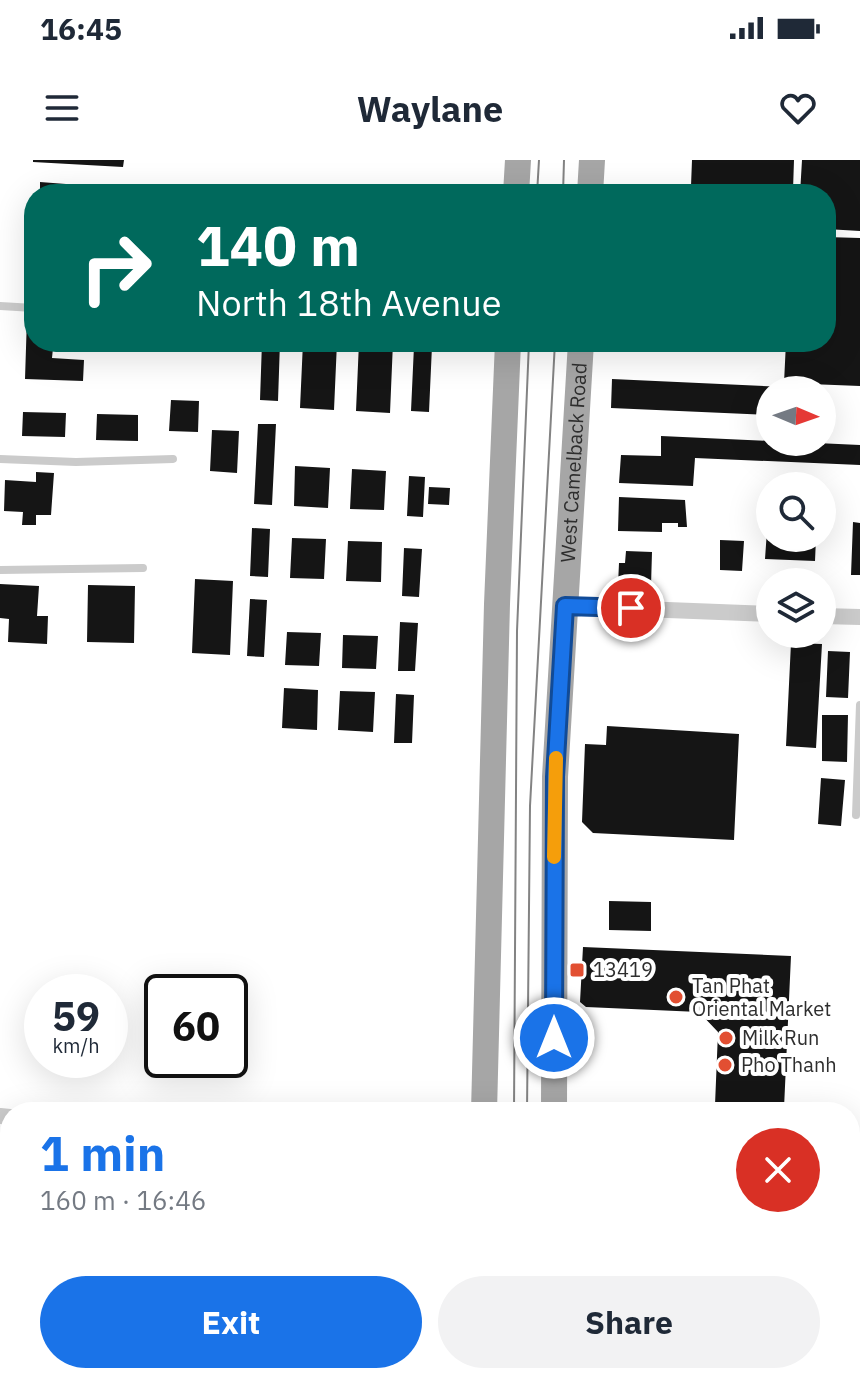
<!DOCTYPE html>
<meta charset="utf-8">
<style>
body{margin:0;font-family:"IBM Plex Sans",sans-serif;background:#f2f2f3;color:#1f2937;height:100vh;display:flex;flex-direction:column;font-size:30px;white-space:nowrap}
*{box-sizing:border-box;margin:0}
p{font-size:26px;color:#747a83}
.icon{flex:none;width:44px;height:44px;fill:none;stroke:currentColor;stroke-width:2;stroke-linecap:round;stroke-linejoin:round}
.map{position:relative;flex:1;overflow:hidden}
.sheet{position:absolute;left:0px;top:942px;width:860px;height:282px;display:flex;flex-direction:column;background:#fff;border-radius:32px 32px 0 0;box-shadow:0 8px 32px #0002}
.sheet>*{flex:none}
.top-card{position:absolute;left:24px;top:24px;width:812px;height:168px;border-radius:32px;box-shadow:0 8px 32px #0002;background:#00695c;color:#fff;overflow:hidden}
.needle{width:52px;rotate:92deg}
.controls{position:absolute;left:756px;top:216px;display:grid;gap:16px}
.controls a{display:grid;place-items:center;width:80px;height:80px;border-radius:50%;background:#fff;box-shadow:0 8px 32px #0002;font-size:40px}
.speed{position:absolute;left:24px;top:814px;display:flex;gap:16px;font-size:40px;font-weight:700;text-align:center}
.speed>*{display:grid;place-content:center;width:104px;height:104px;border-radius:50%;background:#fff;box-shadow:0 8px 32px #0002;line-height:1}
.speed small{font-size:20px;font-weight:400}
.speed .limit{border:4px solid #111;border-radius:12px;background:#fff;color:#111}
.pin{position:absolute;display:grid;place-items:center;width:68px;height:68px;color:#fff;margin:-34px;border:4px solid #fff;border-radius:50%;box-shadow:0 2px 8px #0007}
.me{position:absolute;width:88px;margin:-44px;rotate:0deg;stroke-linejoin:round;filter:drop-shadow(0 0 6px #0008)}
.turn{display:flex;align-items:center;gap:28px;height:168px;padding:0 40px;font-size:36px}
.turn .icon{width:104px;height:104px;stroke-width:2.5}
.turn b{display:block;font-size:56px;line-height:68px}
.round{display:grid;place-items:center;flex:none;width:84px;height:84px;border-radius:42px;background:#f2f2f3}
.summary{display:flex;align-items:center;justify-content:space-between;height:136px;padding:0 40px}
h1{font-size:48px;font-weight:700;line-height:60px;color:#1a73e8}
.cta{display:flex;gap:16px;margin-top:auto;padding:16px 40px}
.cta a{flex:1;height:92px;border-radius:48px;background:#1a73e8;color:#fff;font-size:32px;font-weight:700;line-height:92px;text-align:center}
.cta a+a{background:#f2f2f3;color:#1f2937}
.status{display:flex;justify-content:space-between;align-items:center;height:56px;padding:0 40px;background:#fff;direction:ltr}
.status svg{height:22px;fill:currentColor}
header{display:flex;justify-content:space-between;align-items:center;height:104px;padding:0 40px;background:#fff;font-size:36px;font-weight:700}
.map>svg:first-child{display:block}
.building{fill:#151515}
.lines{fill:none;stroke-linecap:round;stroke-linejoin:round}
.lane{stroke:#cbcbcb;stroke-width:8}
.street{stroke:#cbcbcb;stroke-width:16}
.primary{stroke:#a6a6a6;stroke-width:26}
.tram{stroke:#838383;stroke-width:2}
.route-casing{stroke:#114b97;stroke-width:20}
.route{stroke:#1a73e8;stroke-width:14}
.slow{stroke:#f59e0b;stroke-width:14}
.poi-dot{fill:#e24f32;stroke:#fff;stroke-width:3}
.labels{text-anchor:middle;stroke-width:8;stroke-linejoin:round;paint-order:stroke}
.street-label{font-size:20px;fill:#2e2e2e;stroke:#fff}
.poi-label{font-size:20px;fill:#2e2e2e;stroke:#fff;text-anchor:start}
</style>
<div class="status"><b>16:45</b><svg viewBox="0 0 49 12"><path d="M0 12V9h3v3zM5 12V6h3v6zM10 12V3h3v9zM15 12V0h3v12zM26 1h20v11H26zM47 4h2v5h-2z"/></svg></div>
<header><svg class="icon" aria-label="menu" viewBox="0 0 24 24"><path d="M4 6h16M4 12h16M4 18h16"/></svg>Waylane<svg class="icon" aria-label="heart" viewBox="0 0 24 24"><path d="M12 20l-8-8c-3-5 5-10 8-4 3-6 11-1 8 4z"/></svg></header>
<div class="map">
<svg width="860" height="1223" viewBox="0 0 860 1223">
<rect width="100%" height="100%" fill="#fff"/>
<path class="building" d="M 33,0 L 124,0 L 123,7 L 33,2 Z
M 692,0 L 794,0 L 793,30 L 691,26 Z
M 802,0 L 860,0 L 860,71 L 826,69 L 826,34 L 800,34 Z
M 40,22 L 66,24 L 65,34 L 40,34 Z
M 826,77 L 860,78 L 860,226 L 784,223 L 786,182 L 826,182 Z
M 27,157 L 34,157 L 34,182 L 77,182 L 77,189 L 53,188 L 52,198 L 84,200 L 83,221 L 25,219 Z
M 262,182 L 280,182 L 278,241 L 260,240 Z
M 303,182 L 337,182 L 334,250 L 300,248 Z
M 359,182 L 393,182 L 390,253 L 356,251 Z
M 414,186 L 432,186 L 429,252 L 411,251 Z
M 612,219 L 786,227 L 786,230 L 770,230 L 770,255 L 611,248 Z
M 171,240 L 199,241 L 198,272 L 169,271 Z
M 23,252 L 66,253 L 65,277 L 22,276 Z
M 97,254 L 138,255 L 138,281 L 96,280 Z
M 258,264 L 276,264 L 272,345 L 254,344 Z
M 212,270 L 239,271 L 237,313 L 210,311 Z
M 661,276 L 860,285 L 860,305 L 695,298 L 693,326 L 619,323 L 621,295 L 661,296 Z
M 295,306 L 330,308 L 328,348 L 294,346 Z
M 352,309 L 386,311 L 384,350 L 350,349 Z
M 36,312 L 54,313 L 51,355 L 36,355 L 36,365 L 22,365 L 23,352 L 4,351 L 5,320 L 36,322 Z
M 409,316 L 425,317 L 423,357 L 407,356 Z
M 429,327 L 450,328 L 449,345 L 428,344 Z
M 619,337 L 685,340 L 687,367 L 678,367 L 678,363 L 662,363 L 662,372 L 618,371 Z
M 768,356 L 770,356 L 770,378 L 816,378 L 815,401 L 765,399 Z
M 853,362 L 860,363 L 860,415 L 851,415 Z
M 252,368 L 270,369 L 268,417 L 250,416 Z
M 292,378 L 326,379 L 324,419 L 290,418 Z
M 720,380 L 744,381 L 742,411 L 720,410 Z
M 348,381 L 382,382 L 381,422 L 346,421 Z
M 404,388 L 422,389 L 419,437 L 402,436 Z
M 626,391 L 652,392 L 651,426 L 618,425 L 619,403 L 625,403 Z
M 195,419 L 233,421 L 230,495 L 192,493 Z
M 0,424 L 39,426 L 37,456 L 48,456 L 47,484 L 8,482 L 9,459 L 0,458 Z
M 88,425 L 135,426 L 134,483 L 87,482 Z
M 250,439 L 267,440 L 264,497 L 247,496 Z
M 400,462 L 418,463 L 415,511 L 398,511 Z
M 287,472 L 321,473 L 319,506 L 285,505 Z
M 343,475 L 378,476 L 376,509 L 342,508 Z
M 791,483 L 822,484 L 816,588 L 786,586 Z
M 828,491 L 850,492 L 848,538 L 826,537 Z
M 284,528 L 318,530 L 317,570 L 282,568 Z
M 340,531 L 375,532 L 373,572 L 338,570 Z
M 396,534 L 414,535 L 412,583 L 394,583 Z
M 822,555 L 848,555 L 847,602 L 822,601 Z
M 607,566 L 739,574 L 734,680 L 593,673 L 582,662 L 585,584 L 606,585 Z
M 821,618 L 845,620 L 841,666 L 818,664 Z
M 609,741 L 651,742 L 651,771 L 609,770 Z
M 583,787 L 791,796 L 784,948 L 715,945 L 718,872 L 699,852 L 586,847 L 580,842 Z
M 0,1086 L 10,1086 L 10,1214 L 124,1214 L 124,1223 L 0,1223 Z
M 624,1214 L 736,1214 L 736,1223 L 623,1223 Z"/>
<g class="lines">
<path class="lane" d="M 0,146 L 34,148
M 0,299 L 76,302 L 173,299
M 0,410 L 143,408
M 856,655 L 860,545
M 819,952 L 819,946"/>
<path class="street" d="M 565,446 L 770,454
M 822,456 L 860,457
M 0,956 L 10,957
M 850,988 L 860,988
M 850,1223 L 860,1006"/>
<g class="primary">
<path d="M 516,34 L 518,0"/>
<path d="M 590,34 L 592,0"/>
<path d="M 484,952 L 497,444 L 508,182"/>
<path id="s1" d="M 554,952 L 555,617 L 581,182"/>
<path d="M 478,1223 L 479,1214"/>
<path d="M 542,1223 L 542,1214"/>
</g>
<path class="tram" d="M 537,34 L 539,0
M 563,34 L 564,0
M 514,952 L 517,471 L 529,182
M 527,952 L 530,646 L 555,182
M 500,1223 L 500,1214"/>
</g>
<g class="lines">
<defs>
<path id="route" d="M 554,878 L 555,617 L 565,446 L 631,448"/>
</defs>
<use href="#route" class="route-casing"/>
<use href="#route" class="route"/>
<path class="slow" d="M 554,697 L 556,598"/>
</g>
<g class="poi-dot">
<rect x="569" y="802" width="16" height="16" rx="4"/>
<circle cx="676" cy="837" r="8"/>
<circle cx="726" cy="878" r="8"/>
<circle cx="725" cy="905" r="8"/>
</g>
<g class="labels">
<g class="street-label">
<text dy="7" stroke="none"><textPath href="#s1" startOffset="650">West Camelback Road</textPath></text>
</g>
<g class="poi-label">
<text x="593" y="817">13419</text>
<text x="692" y="833">Tan Phat<tspan x="692" dy="23">Oriental Market</tspan></text>
<text x="742" y="885">Milk Run</text>
<text x="741" y="912">Pho Thanh</text>
</g>
</g>
</svg>
<div class="controls">
<a><svg class="needle" viewBox="-14 -14 28 28"><path d="M0-13l5 13h-10z" fill="#e53935"/><path d="M0 13l5-13h-10z" fill="#747a83"/></svg></a>
<a><svg class="icon" aria-label="search" viewBox="0 0 24 24"><circle cx="10" cy="10" r="6"/><path d="M15 15l6 6"/></svg></a>
<a><svg class="icon" aria-label="layers" viewBox="0 0 24 24"><path d="M12 4l9 5-9 5-9-5zM3 14l9 5 9-5"/></svg></a>
</div>
<div class="speed"><div>59<small>km/h</small></div><div class="limit">60</div></div>
<div class="pin" style="left:631px;top:448px;background:#d93025"><svg class="icon" aria-label="arrive" viewBox="0 0 24 24"><path d="M6 21V4h12l-3 4 3 4H6"/></svg></div>
<svg class="me" style="left:554px;top:878px" viewBox="-20 -20 40 40"><circle r="17" fill="#1a73e8" stroke="#fff" stroke-width="3"/><path d="M0-11L8 9 0 5-8 9z" fill="#fff"/></svg>
<div class="top-card">
<div class="turn"><svg class="icon" aria-label="right" viewBox="0 0 24 24"><path d="M7 20v-9h11M14 6l5 5-5 5"/></svg><div><b>140 m</b>North 18th Avenue</div></div>
</div>
<section class="sheet">
<div class="summary"><div><h1>1 min</h1><p>160 m · 16:46</p></div><a class="round" style="background:#d93025;color:#fff"><svg class="icon" aria-label="close" viewBox="0 0 24 24"><path d="M6 6l12 12M18 6L6 18"/></svg></a></div>
<div class="cta"><a>Exit</a><a>Share</a></div>
</section>
</div>
